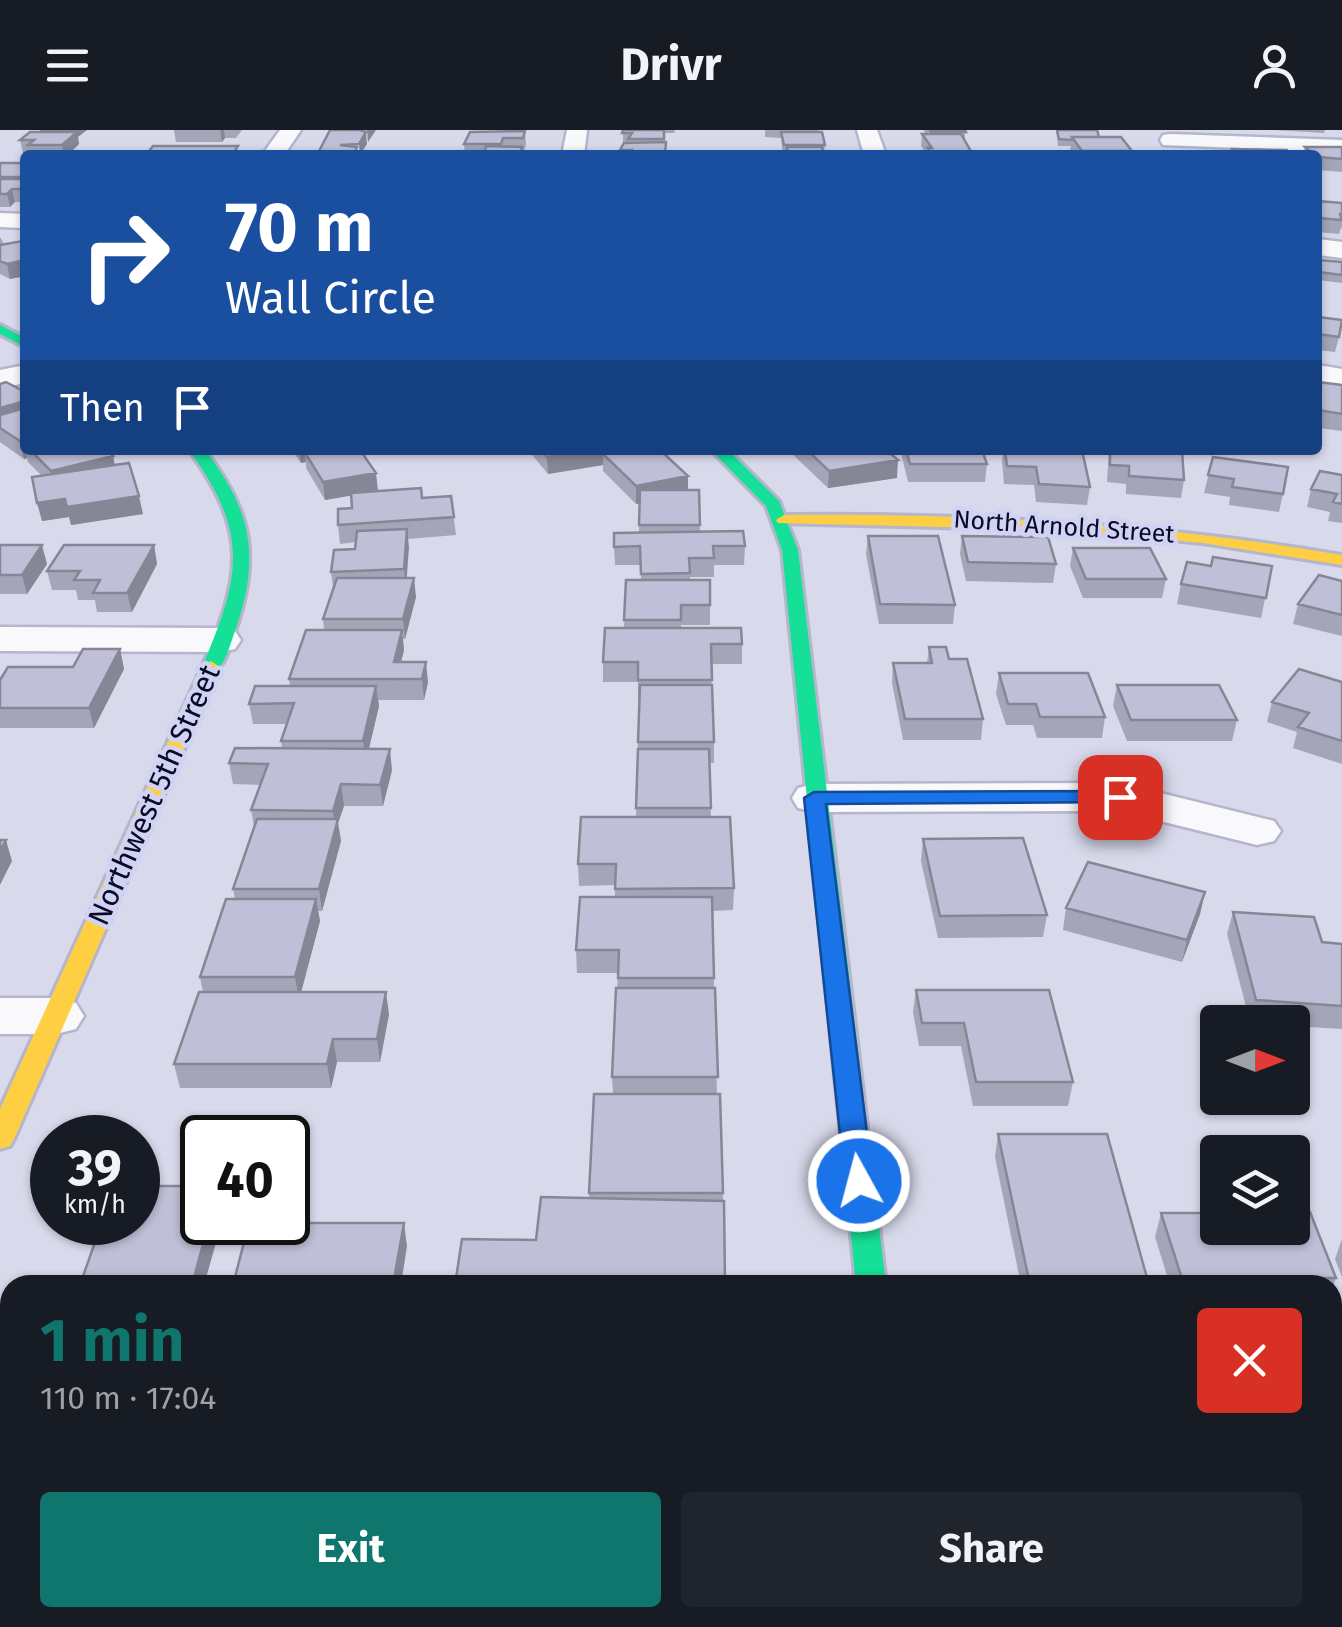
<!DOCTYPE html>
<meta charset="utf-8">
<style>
body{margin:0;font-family:"Fira Sans",sans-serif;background:#20242c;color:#f1f3f6;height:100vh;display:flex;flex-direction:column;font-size:38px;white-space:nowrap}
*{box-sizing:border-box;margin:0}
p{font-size:32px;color:#9ea1a6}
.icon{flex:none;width:55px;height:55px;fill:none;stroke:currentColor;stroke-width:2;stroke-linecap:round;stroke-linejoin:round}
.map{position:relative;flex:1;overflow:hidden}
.details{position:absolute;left:0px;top:1145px;width:1342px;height:352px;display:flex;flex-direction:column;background:#171b24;border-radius:30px 30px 0 0;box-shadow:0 2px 8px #0004}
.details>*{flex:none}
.hud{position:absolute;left:20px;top:20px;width:1302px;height:305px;border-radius:10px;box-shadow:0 2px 8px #0004;background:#1a4fa0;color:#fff;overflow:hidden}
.needle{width:65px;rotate:90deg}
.fabs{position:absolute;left:1200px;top:875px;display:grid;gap:20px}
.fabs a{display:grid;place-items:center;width:110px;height:110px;border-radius:10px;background:#171b24;box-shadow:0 2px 8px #0004;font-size:50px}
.speed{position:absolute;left:30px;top:985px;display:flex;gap:20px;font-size:50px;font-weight:700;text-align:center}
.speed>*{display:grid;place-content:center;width:130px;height:130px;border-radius:50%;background:#171b24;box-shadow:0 2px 8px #0004;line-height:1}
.speed small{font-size:25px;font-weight:400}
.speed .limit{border:5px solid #111;border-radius:15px;background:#fff;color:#111}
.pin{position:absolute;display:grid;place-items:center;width:85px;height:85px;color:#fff;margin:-42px;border-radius:20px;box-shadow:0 5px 15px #0006}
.me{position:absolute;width:110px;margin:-55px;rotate:353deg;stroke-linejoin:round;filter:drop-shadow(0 0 8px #0008)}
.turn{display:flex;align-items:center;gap:35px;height:210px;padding:0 40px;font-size:45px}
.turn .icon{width:130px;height:130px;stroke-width:2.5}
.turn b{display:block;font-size:70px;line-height:85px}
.then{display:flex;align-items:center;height:95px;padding:0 40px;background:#0003;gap:20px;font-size:38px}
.round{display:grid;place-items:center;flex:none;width:105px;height:105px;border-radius:10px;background:#20242c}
.headline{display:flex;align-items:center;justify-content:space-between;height:170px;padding:0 40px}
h1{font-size:60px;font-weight:700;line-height:75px;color:#0f766e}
.cta{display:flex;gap:20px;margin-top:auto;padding:20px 40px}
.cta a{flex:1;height:115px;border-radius:10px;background:#0f766e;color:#fff;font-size:40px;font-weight:700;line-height:115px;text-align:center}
.cta a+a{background:#20242c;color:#f1f3f6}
header{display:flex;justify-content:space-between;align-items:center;height:130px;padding:0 40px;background:#171b24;font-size:45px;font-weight:700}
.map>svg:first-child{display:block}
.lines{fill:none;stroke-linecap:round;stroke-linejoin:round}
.street-casing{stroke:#b5b6cd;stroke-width:5}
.fast-casing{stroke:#b5b6cd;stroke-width:6}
.slow-casing{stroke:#b5b6cd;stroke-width:6}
.street{fill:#f9f9fc;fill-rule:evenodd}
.fast{fill:#16e098;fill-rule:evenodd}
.slow{fill:#ffcf43;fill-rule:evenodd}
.wall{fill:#a4a5b9}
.shaded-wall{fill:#868696}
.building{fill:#bfc0d7;stroke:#868696;stroke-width:2.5}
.route{fill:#1a73e8;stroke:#114b97;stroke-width:2.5}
.labels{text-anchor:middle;stroke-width:9;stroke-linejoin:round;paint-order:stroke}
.far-street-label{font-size:25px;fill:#0b0a25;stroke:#d0d3f3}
.street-label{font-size:30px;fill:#0b0a25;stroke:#d0d3f3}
</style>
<header><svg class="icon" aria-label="menu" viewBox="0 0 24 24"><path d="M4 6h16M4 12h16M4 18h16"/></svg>Drivr<svg class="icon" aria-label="person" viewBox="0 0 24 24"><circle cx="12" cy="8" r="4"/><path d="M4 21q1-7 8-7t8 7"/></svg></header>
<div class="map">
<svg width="1342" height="1497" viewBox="0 0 1342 1497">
<rect width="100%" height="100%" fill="#d8d9eb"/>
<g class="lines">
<defs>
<path id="street" d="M 280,0 L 301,0 L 284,25 L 262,25 Z
M 567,0 L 587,0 L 584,25 L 562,25 Z
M 857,0 L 877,0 L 886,25 L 864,25 Z
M 1171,4 L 1342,10 L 1342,22 L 1163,15 L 1160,10 L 1163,5 Z
M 0,83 L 25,84 L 25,98 L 0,97 Z
M 1318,109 L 1342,112 L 1342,128 L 1318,125 Z
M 25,235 L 25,253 L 0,258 L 0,240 Z
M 1318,235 L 1342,239 L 1342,257 L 1318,253 Z
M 0,497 L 221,498 L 235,501 L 241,510 L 235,519 L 221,522 L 0,521 Z
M 1120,653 L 1274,691 L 1281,701 L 1274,711 L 1257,715 L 1120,681 L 815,682 L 798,678 L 792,668 L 798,658 L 815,654 Z
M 0,868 L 56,868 L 76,873 L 84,886 L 76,899 L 56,904 L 0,904 Z
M 0,1316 L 10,1316 L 10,1380 L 0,1380 Z
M 1332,1318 L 1342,1318 L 1342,1382 L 1332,1382 Z"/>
<path id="fast" d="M 0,195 L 25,208 L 25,217 L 0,204 Z
M 189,320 L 205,320 C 253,382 261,429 234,504 C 229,517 225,538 211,543 L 202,537 C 241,446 250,404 189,320 Z
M 711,320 L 728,320 L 779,371 L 798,420 L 886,1155 L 856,1155 L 782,420 L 766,376 Z"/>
<path id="slow" d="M 784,385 C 972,383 1157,393 1342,425 L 1342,435 L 1203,413 L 1064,400 L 778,393 L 776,390 Z
M 211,531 L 220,537 L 14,1009 L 10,1016 L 0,1019 L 0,979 L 202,537 Z"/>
</defs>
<use href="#street" class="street-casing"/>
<use href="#fast" class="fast-casing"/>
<use href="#slow" class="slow-casing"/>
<use href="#street" class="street"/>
<use href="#fast" class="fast"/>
<use href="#slow" class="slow"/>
</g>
<path class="wall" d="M 174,0 L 242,0 L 236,8 L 225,8 L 222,12 L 176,12 Z
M 623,0 L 675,0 L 674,3 L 664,3 L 666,25 L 620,25 L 623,15 Z
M 765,0 L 818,0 L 825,15 L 824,23 L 783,25 L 781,8 L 765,7 Z
M 924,0 L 965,0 L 965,11 L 973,25 L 927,25 L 921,16 L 922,4 L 925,4 Z
M 1056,0 L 1097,0 L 1099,7 L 1132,21 L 1132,23 L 1137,25 L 1074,25 L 1070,20 L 1071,16 L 1058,16 Z
M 1273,0 L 1325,0 L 1324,3 Z
M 525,1 L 526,14 L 523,25 L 465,25 L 464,14 Z
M 78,7 L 79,14 L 69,23 L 80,23 L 80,25 L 30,25 L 29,23 L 23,23 L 20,10 Z
M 1305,17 L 1342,17 L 1342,42 L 1318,40 L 1318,25 L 1303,25 Z
M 0,33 L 25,33 L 25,72 L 15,72 L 10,77 L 0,77 Z
M 1318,67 L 1323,72 L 1342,73 L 1342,98 L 1341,98 L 1339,104 L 1318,102 Z
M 0,107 L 4,114 L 25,112 L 25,146 L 10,149 L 0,144 Z
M 1318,130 L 1342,132 L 1342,153 L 1318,150 Z
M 1318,187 L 1342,195 L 1335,222 L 1318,220 Z
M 1318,252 L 1342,255 L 1342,301 L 1318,298 Z
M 0,254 L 25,262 L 25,320 L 106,320 L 113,326 L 115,335 L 143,384 L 71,395 L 69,387 L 42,391 L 42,346 L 28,332 L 27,328 L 24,329 L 0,312 Z
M 292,320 L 372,320 L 362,322 L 378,361 L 422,368 L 451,366 L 456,405 L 408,409 L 406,448 L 416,467 L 405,509 L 403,509 L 404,520 L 401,532 L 428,552 L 424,570 L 378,570 L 379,576 L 369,618 L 392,640 L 383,676 L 344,676 L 338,693 L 341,711 L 322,781 L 318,781 L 320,791 L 301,862 L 389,884 L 380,932 L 337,932 L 331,958 L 180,958 L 174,934 L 203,862 L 200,847 L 235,769 L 233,759 L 254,696 L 251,680 L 261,655 L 233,654 L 229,633 L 282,618 L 281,611 L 287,594 L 253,594 L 249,574 L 290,556 L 289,549 L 324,500 L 323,489 L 333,457 L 331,442 L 355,419 L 356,412 L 340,414 L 338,395 L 352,378 L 351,365 L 325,370 L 306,338 L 306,332 L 301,333 Z
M 528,320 L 669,320 L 669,325 L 666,325 L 688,360 L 699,360 L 700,402 L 745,416 L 744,435 L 714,435 L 714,447 L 690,447 L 690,450 L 710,475 L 710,495 L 681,495 L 681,498 L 742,514 L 742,534 L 711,534 L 714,612 L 714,633 L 709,633 L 711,687 L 734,758 L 733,780 L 712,781 L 717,964 L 720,964 L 723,1071 L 536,1110 L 589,1068 L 594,964 L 613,964 L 612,947 L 618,843 L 577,843 L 576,820 L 615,767 L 615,755 L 579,756 L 578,734 L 636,687 L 639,570 L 638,570 L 638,552 L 603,552 L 603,532 L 624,498 L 626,450 L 641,450 L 641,435 L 615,435 L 614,417 L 639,402 L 639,373 L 636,374 L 603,341 L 603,335 L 548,344 Z
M 788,320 L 886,320 L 897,348 L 828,358 Z
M 902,320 L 982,320 L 987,334 L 985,352 L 908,352 L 902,327 Z
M 1003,320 L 1082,320 L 1090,357 L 1087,375 L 1036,372 L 1034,355 L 1004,354 L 1002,331 Z
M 1109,320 L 1182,320 L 1184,350 L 1181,368 L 1126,364 L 1126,354 L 1107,352 Z
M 1213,327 L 1283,364 L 1279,382 L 1229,375 L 1230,367 L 1204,363 Z
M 1342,345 L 1342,393 L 1328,391 L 1330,382 L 1307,377 L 1311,359 Z
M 868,406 L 955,475 L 953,494 L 879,494 L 866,424 Z
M 962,406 L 1056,434 L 1053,453 L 966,451 L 960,424 Z
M 0,415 L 47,434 L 27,464 L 0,464 Z
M 154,415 L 157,434 L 132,482 L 97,482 L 95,470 L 78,470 L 76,460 L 52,460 L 47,441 Z
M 1073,418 L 1166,449 L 1162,468 L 1083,468 L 1070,436 Z
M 1211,436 L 1272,436 L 1261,488 L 1177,474 L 1181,454 Z
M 1342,451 L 1342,506 L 1293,494 L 1298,474 Z
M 929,517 L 949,529 L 983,589 L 981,610 L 903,610 L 892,553 L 893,533 L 927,533 Z
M 120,519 L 124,539 L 94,598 L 0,598 L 0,550 L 73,537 Z
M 999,543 L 1105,587 L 1102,608 L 1037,608 L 1033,595 L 1006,595 L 996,564 Z
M 1342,552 L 1342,634 L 1293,618 L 1297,602 L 1267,592 L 1272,572 Z
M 1117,555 L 1237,590 L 1232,611 L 1127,611 L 1113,576 Z
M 923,709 L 1047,785 L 1043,807 L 938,808 L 921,731 Z
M 1205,762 L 1200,784 L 1182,832 L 1063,800 L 1066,778 Z
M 1233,782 L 1322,812 L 1342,814 L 1342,899 L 1292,896 L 1292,892 L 1250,892 L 1227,804 Z
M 916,860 L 1073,952 L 1068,976 L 973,976 L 961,916 L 919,916 L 913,882 Z
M 998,1004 L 1149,1155 L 1021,1155 L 995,1027 Z
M 1161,1083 L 1336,1148 L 1332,1158 L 1332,1155 L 1170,1155 L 1155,1107 Z
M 1342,1109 L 1342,1147 L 1335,1129 Z"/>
<path class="shaded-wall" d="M 78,0 L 87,0 L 78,7 L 79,14 L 68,25 L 64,25 L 62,15 Z
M 220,0 L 224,0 L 225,8 L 222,12 Z
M 367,0 L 376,0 L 368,12 Z
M 366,2 L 367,14 L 360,25 L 359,14 Z
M 12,59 L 15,72 L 10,77 L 7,64 Z
M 25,130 L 25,146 L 10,149 L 7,134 Z
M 25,271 L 25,289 L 0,296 L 0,278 Z
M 25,310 L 24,314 L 27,328 L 24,329 L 20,311 Z
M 299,320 L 372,320 L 310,331 L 304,321 L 306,332 L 301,333 Z
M 590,320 L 669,320 L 669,325 L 613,334 L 603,324 L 603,335 L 548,344 L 547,327 Z
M 113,326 L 116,343 L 56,359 L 51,341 Z
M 898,330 L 897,348 L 828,358 L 829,341 Z
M 376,343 L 378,361 L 325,370 L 323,352 Z
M 688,346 L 688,364 L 636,374 L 636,356 Z
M 139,366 L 143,384 L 71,395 L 67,377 Z
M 65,369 L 69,387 L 42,391 L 37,373 Z
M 407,399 L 409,417 L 406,458 L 404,439 Z
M 42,415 L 47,434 L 27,464 L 22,445 Z
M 154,415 L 157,434 L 132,482 L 127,463 Z
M 414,448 L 416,467 L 405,509 L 403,489 Z
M 402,500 L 404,520 L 396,552 L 394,532 Z
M 120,519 L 124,539 L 94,598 L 89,578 Z
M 426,532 L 428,552 L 424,570 L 422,549 Z
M 376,556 L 379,576 L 366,631 L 363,611 Z
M 390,619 L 392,640 L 383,676 L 380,655 Z
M 341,654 L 344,676 L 338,693 L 341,711 L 322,781 L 319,759 L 335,699 L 333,681 Z
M 6,710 L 12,731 L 0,755 L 0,721 Z
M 1205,762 L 1200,784 L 1182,832 L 1187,810 Z
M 316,769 L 320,791 L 299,870 L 295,847 Z
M 386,862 L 389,884 L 380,932 L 377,909 Z
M 333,909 L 337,932 L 331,958 L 327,934 Z
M 209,1092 L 222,1092 L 204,1155 L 192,1155 Z
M 404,1093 L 407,1116 L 401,1155 L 393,1155 Z"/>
<path class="building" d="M 42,0 L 78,0 L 76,2 L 40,2 Z
M 330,0 L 360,0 L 366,2 L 359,14 L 340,15 L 357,17 L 354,24 L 372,25 L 317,25 Z
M 623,0 L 664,0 L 664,9 L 628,9 L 632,3 L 622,3 Z
M 930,0 L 965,0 L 966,2 L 931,2 Z
M 1057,0 L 1097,0 L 1099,7 L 1072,7 L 1072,10 L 1059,9 Z
M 525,1 L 523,8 L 503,8 L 501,14 L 464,14 L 470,2 Z
M 30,2 L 77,2 L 62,15 L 28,15 L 34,10 L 20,10 Z
M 781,2 L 822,2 L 825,15 L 784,15 Z
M 922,4 L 961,4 L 973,25 L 933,25 L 928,18 L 932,18 Z
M 1072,7 L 1121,7 L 1132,21 L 1082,21 Z
M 666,12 L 665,25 L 630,25 L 632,20 L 620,20 L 624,13 Z
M 153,16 L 238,16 L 232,25 L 146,25 Z
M 486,16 L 522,17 L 520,25 L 484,25 Z
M 787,17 L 822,17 L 823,23 L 837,24 L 837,25 L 788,25 Z
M 1305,17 L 1342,17 L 1342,29 L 1318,27 L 1318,25 L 1314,25 Z
M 1232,19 L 1287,20 L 1291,25 L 1236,25 Z
M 48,23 L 80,23 L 78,25 L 46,25 Z
M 1080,23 L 1135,23 L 1137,25 L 1081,25 Z
M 0,33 L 25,33 L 25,47 L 0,47 Z
M 0,49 L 25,49 L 25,57 L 23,59 L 12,59 L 7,64 L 0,64 Z
M 1318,71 L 1342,73 L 1342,84 L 1340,84 L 1342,90 L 1318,88 Z
M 23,111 L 25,112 L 25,130 L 7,134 L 0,131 L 0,115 Z
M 1318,130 L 1342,132 L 1342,145 L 1318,142 Z
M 1318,187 L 1342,190 L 1339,207 L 1318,204 Z
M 6,252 L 25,262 L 25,271 L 0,278 L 0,254 Z
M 1318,252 L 1342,255 L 1342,284 L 1318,280 Z
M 25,278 L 25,310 L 20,311 L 0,298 L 0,285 Z
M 30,320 L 106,320 L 113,326 L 51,341 Z
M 360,320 L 376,343 L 323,352 L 304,321 Z
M 542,320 L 590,320 L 547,327 Z
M 624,320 L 660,320 L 688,346 L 636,356 L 603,324 Z
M 807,320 L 886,320 L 898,330 L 829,341 Z
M 906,320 L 982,320 L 987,334 L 910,334 Z
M 1005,320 L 1082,320 L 1090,357 L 1039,354 L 1036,337 L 1007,336 Z
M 1110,320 L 1182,320 L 1184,350 L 1129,346 L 1129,336 L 1110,335 Z
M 1213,327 L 1288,337 L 1283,364 L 1232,357 L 1234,349 L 1208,345 Z
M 129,333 L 139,366 L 67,377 L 65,369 L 37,373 L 32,347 Z
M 1320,341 L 1342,345 L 1342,374 L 1333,372 L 1337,364 L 1311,359 Z
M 421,358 L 422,368 L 451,366 L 454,387 L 338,395 L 338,379 L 352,378 L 351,363 Z
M 640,360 L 699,360 L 700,395 L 639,395 Z
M 407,399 L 404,439 L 331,442 L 334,420 L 355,419 L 357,401 Z
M 743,401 L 745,416 L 713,416 L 714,428 L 689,428 L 690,443 L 641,444 L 640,416 L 614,417 L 614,403 Z
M 868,406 L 938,406 L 955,475 L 880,474 Z
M 962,406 L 1048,407 L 1056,434 L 968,432 Z
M 0,415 L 42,415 L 22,445 L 0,445 Z
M 64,415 L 154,415 L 127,463 L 93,463 L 100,450 L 74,450 L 80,441 L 47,441 Z
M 1073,418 L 1150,418 L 1166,449 L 1086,449 Z
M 1213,427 L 1272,436 L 1266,468 L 1181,454 L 1187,432 L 1211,436 Z
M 1319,445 L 1342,451 L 1342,485 L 1298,474 Z
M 337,448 L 414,448 L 403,489 L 323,489 Z
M 626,450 L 710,450 L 710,475 L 681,475 L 681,490 L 624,490 Z
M 605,498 L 741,498 L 742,514 L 711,514 L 712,550 L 638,550 L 638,532 L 603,532 Z
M 306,500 L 402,500 L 394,532 L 426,532 L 422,549 L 289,549 Z
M 929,517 L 946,517 L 949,529 L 967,529 L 983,589 L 905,589 L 893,533 L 932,533 Z
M 83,519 L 120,519 L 89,578 L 0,578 L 0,550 L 8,537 L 73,537 Z
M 1299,539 L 1342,552 L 1342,611 L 1298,597 L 1309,583 L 1272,572 Z
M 999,543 L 1088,543 L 1105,587 L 1040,587 L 1036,574 L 1008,574 Z
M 640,555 L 712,555 L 714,612 L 638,612 Z
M 1117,555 L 1219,555 L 1237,590 L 1131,590 Z
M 255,556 L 376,556 L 363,611 L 281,611 L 294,573 L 249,574 Z
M 235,618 L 390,619 L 380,655 L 341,654 L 333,681 L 251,680 L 268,634 L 229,633 Z
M 638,619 L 709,619 L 711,678 L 636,678 Z
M 581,687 L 730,687 L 734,758 L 615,759 L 616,734 L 578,734 Z
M 257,689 L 338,689 L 319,759 L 233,759 Z
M 1023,708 L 1047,785 L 940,786 L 923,709 Z
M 0,710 L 6,710 L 0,721 Z
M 1088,732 L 1205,762 L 1187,810 L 1066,778 Z
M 580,767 L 712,767 L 714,848 L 618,848 L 619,820 L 576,820 Z
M 226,769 L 316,769 L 295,847 L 200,847 Z
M 1233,782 L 1314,787 L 1322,812 L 1342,814 L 1342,876 L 1256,870 Z
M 616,858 L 715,858 L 718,947 L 612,947 Z
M 916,860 L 1049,860 L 1073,952 L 976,952 L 964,893 L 922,893 Z
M 199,862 L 386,862 L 377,909 L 333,909 L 327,934 L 174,934 Z
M 594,964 L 720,964 L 723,1063 L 589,1063 Z
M 998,1004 L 1107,1004 L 1149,1155 L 1030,1155 Z
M 138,1056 L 202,1056 L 202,1092 L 209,1092 L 192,1155 L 80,1155 L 102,1092 L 138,1092 Z
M 541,1067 L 724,1071 L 725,1155 L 455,1155 L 462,1109 L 536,1110 Z
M 1292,1082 L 1310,1082 L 1336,1148 L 1285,1148 L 1288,1155 L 1184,1155 L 1161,1083 L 1218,1083 L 1218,1098 L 1292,1098 Z
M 249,1093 L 404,1093 L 393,1155 L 233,1155 Z"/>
<path class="route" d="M 1120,661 L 1127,663 L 1130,667 L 1127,672 L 826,674 L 873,1051 L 869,1059 L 859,1062 L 849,1059 L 845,1051 L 804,668 L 814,662 Z"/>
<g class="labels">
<g class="far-street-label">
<text transform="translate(1064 396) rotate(4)" y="9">North Arnold Street</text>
</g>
<g class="street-label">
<text transform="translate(154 665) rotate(-66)" y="10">Northwest 5th Street</text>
</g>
</g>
</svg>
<div class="fabs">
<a><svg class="needle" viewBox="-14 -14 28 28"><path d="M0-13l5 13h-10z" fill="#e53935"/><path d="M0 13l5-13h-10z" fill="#9ea1a6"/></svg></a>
<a><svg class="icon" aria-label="layers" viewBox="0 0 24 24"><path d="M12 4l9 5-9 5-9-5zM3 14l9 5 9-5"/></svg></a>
</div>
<div class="speed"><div>39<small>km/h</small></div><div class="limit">40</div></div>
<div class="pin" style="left:1120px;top:667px;background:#d93025"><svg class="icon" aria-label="arrive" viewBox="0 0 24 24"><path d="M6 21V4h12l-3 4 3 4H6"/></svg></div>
<svg class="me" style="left:859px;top:1051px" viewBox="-20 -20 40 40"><circle r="17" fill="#1a73e8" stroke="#fff" stroke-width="3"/><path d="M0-11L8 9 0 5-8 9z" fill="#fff"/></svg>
<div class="hud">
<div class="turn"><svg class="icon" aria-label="right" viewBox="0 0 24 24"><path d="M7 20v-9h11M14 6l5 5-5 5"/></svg><div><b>70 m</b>Wall Circle</div></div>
<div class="then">Then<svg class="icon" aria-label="arrive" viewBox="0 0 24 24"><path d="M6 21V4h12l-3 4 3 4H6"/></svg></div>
</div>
<section class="details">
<div class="headline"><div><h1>1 min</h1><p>110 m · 17:04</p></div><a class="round" style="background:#d93025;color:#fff"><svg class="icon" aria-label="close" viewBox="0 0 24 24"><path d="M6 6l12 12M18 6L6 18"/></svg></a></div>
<div class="cta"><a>Exit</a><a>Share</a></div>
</section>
</div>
